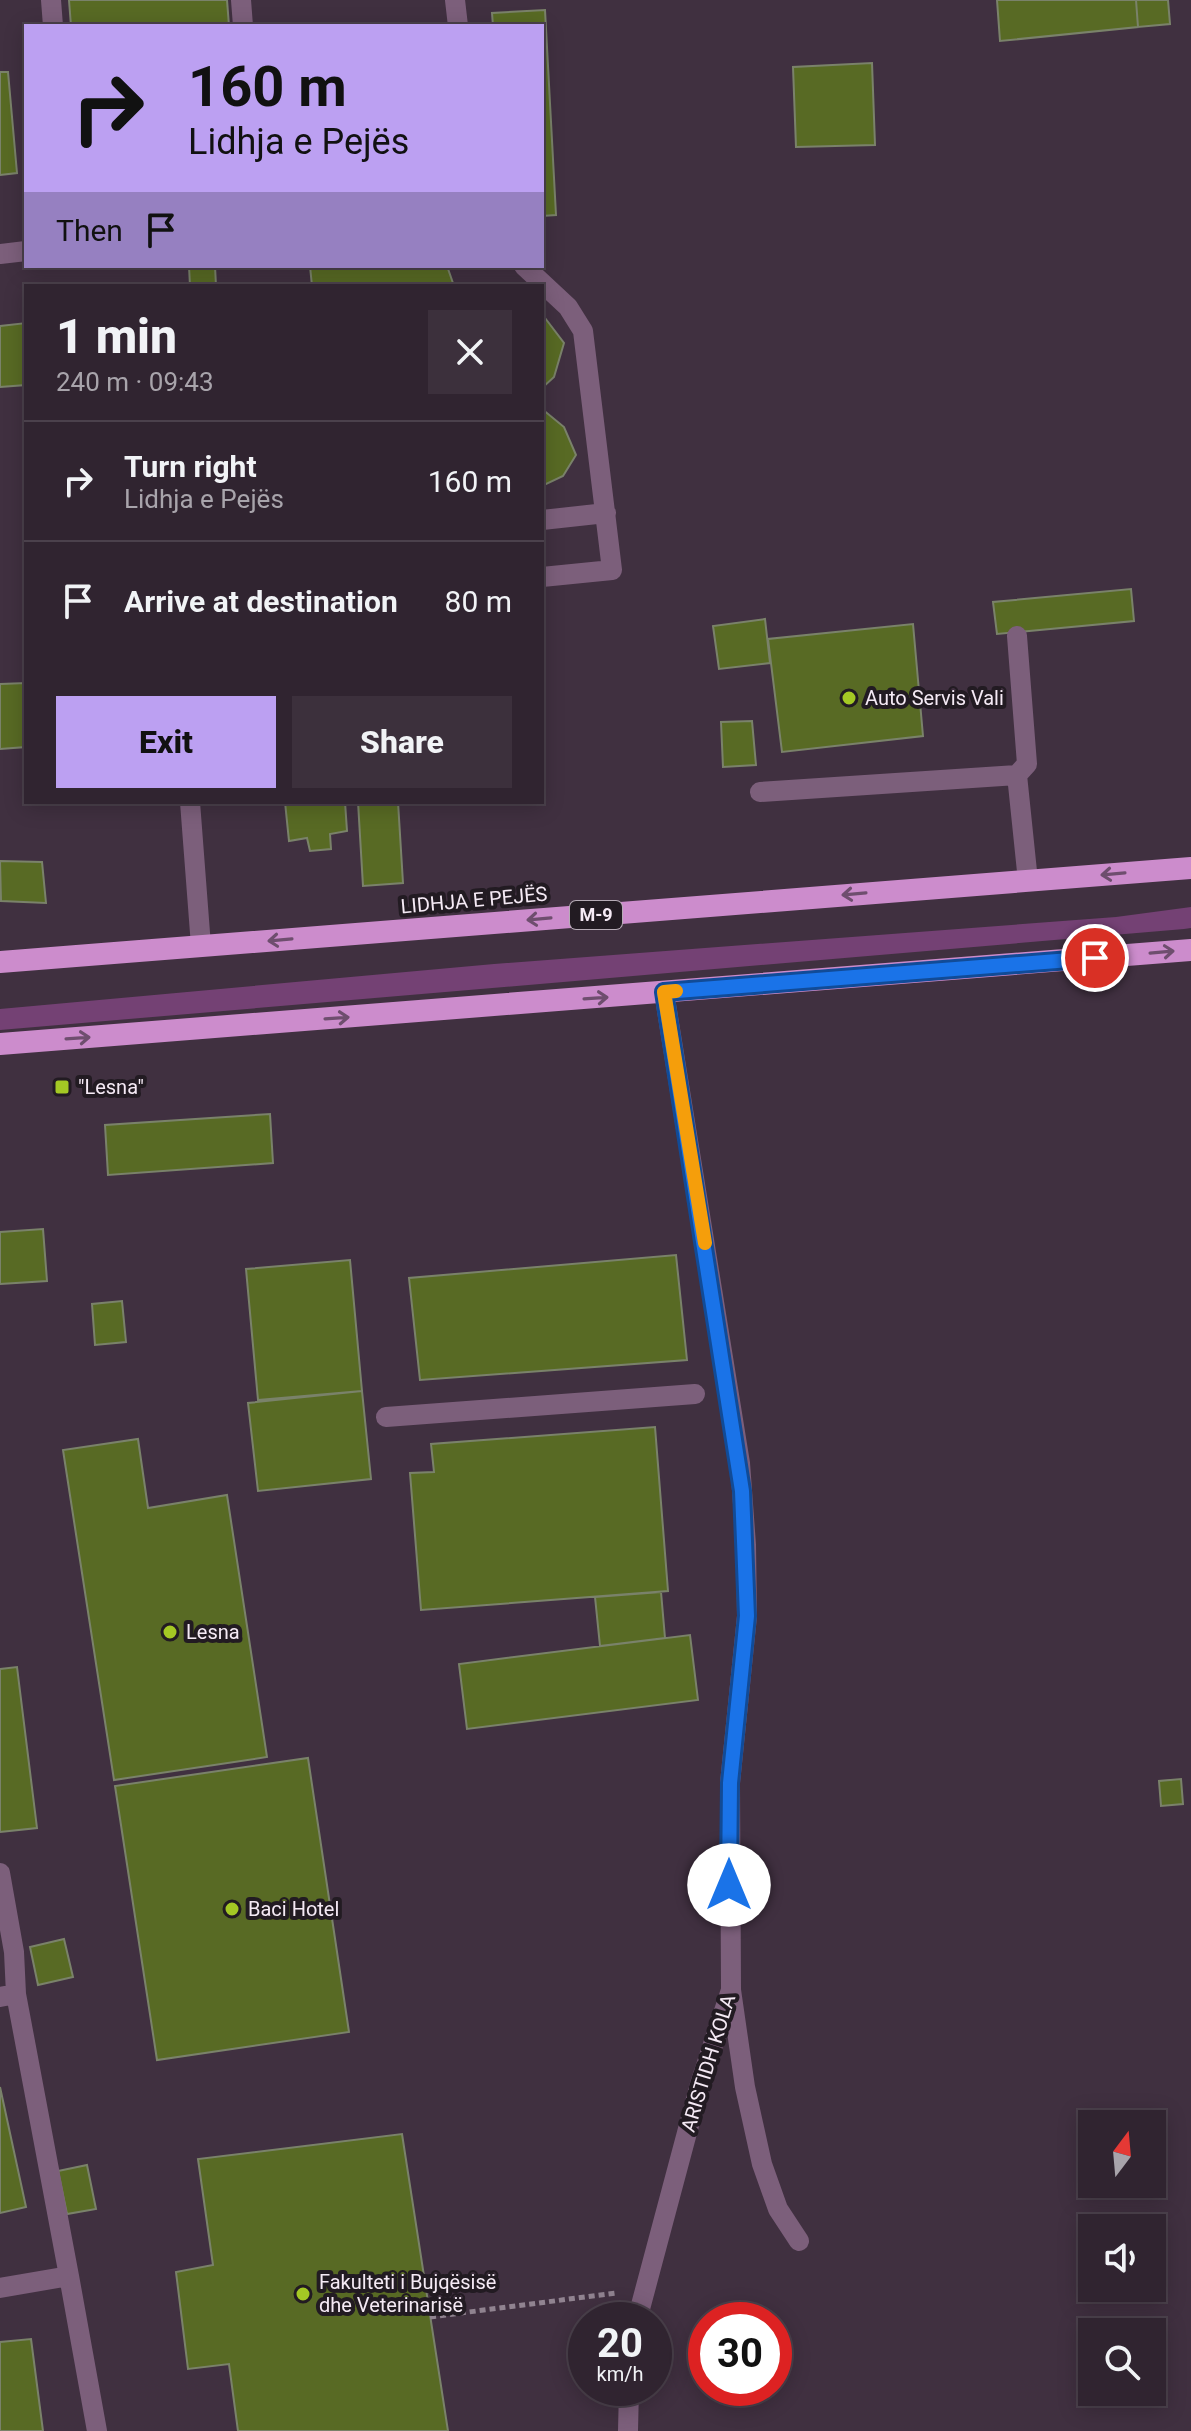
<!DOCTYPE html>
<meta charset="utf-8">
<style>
body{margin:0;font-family:Roboto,sans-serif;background:#3c303c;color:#f1f3f6;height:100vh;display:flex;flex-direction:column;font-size:30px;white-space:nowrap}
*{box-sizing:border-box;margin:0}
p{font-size:26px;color:#a8a4ab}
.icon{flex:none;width:44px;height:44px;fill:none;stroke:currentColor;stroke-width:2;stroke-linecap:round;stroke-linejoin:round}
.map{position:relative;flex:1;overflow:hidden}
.panel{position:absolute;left:24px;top:284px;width:520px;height:520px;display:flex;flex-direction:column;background:#302430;border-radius:0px;box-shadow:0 4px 20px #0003,0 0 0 2px #4b414c}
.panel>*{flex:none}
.banner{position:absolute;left:24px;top:24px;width:520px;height:244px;border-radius:0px;box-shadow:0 4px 20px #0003,0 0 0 2px #4b414c;background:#bca0f2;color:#111;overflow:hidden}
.needle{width:52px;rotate:16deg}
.tools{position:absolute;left:1078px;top:2110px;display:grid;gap:16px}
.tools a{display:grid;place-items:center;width:88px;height:88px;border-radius:0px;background:#302430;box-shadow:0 4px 20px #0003,0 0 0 2px #4b414c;font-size:40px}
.speed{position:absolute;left:568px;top:2302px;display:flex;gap:16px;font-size:40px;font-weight:700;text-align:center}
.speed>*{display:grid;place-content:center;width:104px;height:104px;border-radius:50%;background:#302430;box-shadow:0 4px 20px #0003,0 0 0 2px #4b414c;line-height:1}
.speed small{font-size:20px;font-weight:400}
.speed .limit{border:12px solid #d22;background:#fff;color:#111}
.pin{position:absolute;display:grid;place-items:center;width:68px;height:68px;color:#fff;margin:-34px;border:4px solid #fff;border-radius:50%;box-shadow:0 2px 8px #0007}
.me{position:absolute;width:88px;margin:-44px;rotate:0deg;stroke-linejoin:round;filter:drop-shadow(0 0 6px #0008)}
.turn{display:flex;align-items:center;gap:28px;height:168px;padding:0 32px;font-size:36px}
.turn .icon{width:104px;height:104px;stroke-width:2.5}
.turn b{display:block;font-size:56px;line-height:68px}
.then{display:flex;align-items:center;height:76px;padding:0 32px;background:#0003;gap:16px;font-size:30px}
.round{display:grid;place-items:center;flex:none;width:84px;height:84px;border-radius:0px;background:#3c303c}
.headline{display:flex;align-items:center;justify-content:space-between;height:136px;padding:0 32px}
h1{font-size:48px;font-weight:800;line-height:60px}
.primary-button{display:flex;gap:16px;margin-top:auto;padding:16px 32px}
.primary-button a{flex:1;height:92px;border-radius:0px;background:#bca0f2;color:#111;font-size:32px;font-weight:800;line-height:92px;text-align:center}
.primary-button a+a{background:#3c303c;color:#f1f3f6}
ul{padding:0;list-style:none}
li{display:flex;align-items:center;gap:24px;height:120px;padding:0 32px;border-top:2px solid #4b414c}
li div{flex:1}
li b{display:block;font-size:30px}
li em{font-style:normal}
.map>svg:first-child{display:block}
.green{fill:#744174}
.building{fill:#586a24;stroke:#7a826a;stroke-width:2}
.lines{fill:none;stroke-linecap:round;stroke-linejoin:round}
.path{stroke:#908390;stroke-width:5;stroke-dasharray:6 4;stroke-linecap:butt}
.service{stroke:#7c5f7b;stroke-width:20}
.minor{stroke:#7c5f7b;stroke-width:20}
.trunk{stroke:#cc8ccc;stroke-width:22}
.oneway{stroke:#6e4e6e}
.route-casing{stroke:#114b97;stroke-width:20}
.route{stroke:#1a73e8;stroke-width:14}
.slow{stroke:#f59e0b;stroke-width:14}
.poi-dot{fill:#a4c824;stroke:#221b22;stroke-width:3}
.labels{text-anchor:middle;stroke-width:8;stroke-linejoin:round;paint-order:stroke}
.shield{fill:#221b22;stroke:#b6acb6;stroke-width:2}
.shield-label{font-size:18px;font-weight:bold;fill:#f5eaf5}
.poi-label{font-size:20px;fill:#f5eaf5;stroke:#221b22;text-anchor:start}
.street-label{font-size:20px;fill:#f5eaf5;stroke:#221b22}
</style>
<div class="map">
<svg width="1191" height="2431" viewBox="0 0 1191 2431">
<rect width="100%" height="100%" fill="#403040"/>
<path class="green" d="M 1191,907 L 1191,928 L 1184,929 L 0,1030 L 0,1009 L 494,964 L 1116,917 Z"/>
<path class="building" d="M 69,0 L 227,0 L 229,26 L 71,26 Z
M 997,0 L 1136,0 L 1138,27 L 1000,41 Z
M 1136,0 L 1168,0 L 1170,24 L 1138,27 Z
M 545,10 L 556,215 L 542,216 L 542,26 L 493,26 L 492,13 Z
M 872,63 L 875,145 L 796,147 L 793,67 Z
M 0,72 L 8,72 L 17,173 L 0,175 Z
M 189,266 L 215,266 L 216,286 L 190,286 Z
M 310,266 L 447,266 L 454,286 L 312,286 Z
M 542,314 L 564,343 L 554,377 L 542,388 Z
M 26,323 L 26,385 L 0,387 L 0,326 Z
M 542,409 L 564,427 L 576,455 L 563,476 L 542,486 Z
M 1131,589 L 1134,621 L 997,634 L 993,602 Z
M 765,619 L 770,663 L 719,669 L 713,626 Z
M 913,624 L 923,736 L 782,752 L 768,639 Z
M 26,683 L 26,747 L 0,749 L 0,684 Z
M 752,721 L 756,765 L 723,767 L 721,722 Z
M 285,802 L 345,802 L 347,831 L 330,834 L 331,849 L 310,851 L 307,838 L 289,841 Z
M 358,802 L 398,802 L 403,883 L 363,886 Z
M 0,861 L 42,862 L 46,903 L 1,901 Z
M 270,1114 L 273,1163 L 108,1175 L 105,1125 Z
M 43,1229 L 47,1281 L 0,1284 L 0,1232 Z
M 676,1255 L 687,1360 L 420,1380 L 409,1278 Z
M 350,1260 L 362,1391 L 258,1400 L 246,1269 Z
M 122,1301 L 126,1342 L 95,1345 L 92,1304 Z
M 362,1391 L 371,1479 L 258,1491 L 248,1403 Z
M 655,1427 L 668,1591 L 421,1610 L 410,1473 L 434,1472 L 431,1444 Z
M 138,1439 L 148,1508 L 227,1495 L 267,1757 L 114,1780 L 63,1450 Z
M 661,1592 L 665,1638 L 600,1646 L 595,1597 Z
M 690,1635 L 698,1700 L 467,1729 L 459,1664 Z
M 17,1667 L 37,1828 L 0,1832 L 0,1669 Z
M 308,1758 L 349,2032 L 157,2060 L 115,1786 Z
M 1181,1779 L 1183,1804 L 1161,1806 L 1159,1781 Z
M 64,1939 L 73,1977 L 38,1985 L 30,1947 Z
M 0,2087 L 26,2207 L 0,2213 Z
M 402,2134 L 448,2431 L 238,2431 L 229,2364 L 188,2369 L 176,2272 L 213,2265 L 198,2159 Z
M 87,2165 L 96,2209 L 67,2214 L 58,2171 Z
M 31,2339 L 43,2431 L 0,2431 L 0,2342 Z"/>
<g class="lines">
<path class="path" d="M 430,2317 L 616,2293"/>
<path class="service" d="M 51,0 L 53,26
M 241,0 L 243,26
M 455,0 L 458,26
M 0,254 L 26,251
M 524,266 L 568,307 L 583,331 L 612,570 L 542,577
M 542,520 L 606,513
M 1017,775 L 1028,881
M 760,792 L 1017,775 L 1027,764 L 1017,636
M 190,802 L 201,946
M 386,1417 L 695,1394
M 0,1873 L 14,1952 L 16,1994
M 0,1997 L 16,1994 L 69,2276 L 0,2288
M 69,2276 L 97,2431
M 637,2320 L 700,2084 L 731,1990
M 628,2431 L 629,2388"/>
<path class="minor" d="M 664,992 L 740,1463 L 746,1545 L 747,1616 L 730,1783 L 731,1990 L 745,2087 L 762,2164 L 778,2209 L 799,2241"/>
<path class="trunk" d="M 0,962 L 1191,868
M 0,1044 L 1191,950"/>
</g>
<defs><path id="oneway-shaft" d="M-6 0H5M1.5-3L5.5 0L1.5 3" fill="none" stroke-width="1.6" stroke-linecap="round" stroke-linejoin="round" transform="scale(2)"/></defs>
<g class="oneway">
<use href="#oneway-shaft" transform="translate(1113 874) rotate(175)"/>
<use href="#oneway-shaft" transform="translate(854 894) rotate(175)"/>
<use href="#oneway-shaft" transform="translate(539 919) rotate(175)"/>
<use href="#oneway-shaft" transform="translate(280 940) rotate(175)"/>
<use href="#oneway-shaft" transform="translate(1162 952) rotate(-5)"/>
<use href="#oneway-shaft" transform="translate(596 998) rotate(-4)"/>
<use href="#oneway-shaft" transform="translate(337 1018) rotate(-4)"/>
<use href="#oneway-shaft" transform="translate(78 1038) rotate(-4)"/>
</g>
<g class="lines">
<defs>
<path id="route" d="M 729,1885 L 730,1783 L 747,1616 L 742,1491 L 664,992 L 1095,958"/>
</defs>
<use href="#route" class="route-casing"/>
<use href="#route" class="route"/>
<path class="slow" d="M 676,991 L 664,992 L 705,1243"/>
</g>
<g class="poi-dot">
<circle cx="849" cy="698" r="8"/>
<rect x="54" y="1079" width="16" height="16" rx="4"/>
<circle cx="170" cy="1632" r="8"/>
<circle cx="232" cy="1909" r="8"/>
<circle cx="303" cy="2294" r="8"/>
</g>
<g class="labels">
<rect class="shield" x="570" y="901" width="52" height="28" rx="6"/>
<g class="shield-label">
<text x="596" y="921">M-9</text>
</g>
<g class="poi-label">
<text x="865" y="705">Auto Servis Vali</text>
<text x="78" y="1094">"Lesna"</text>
<text x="186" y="1639">Lesna</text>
<text x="248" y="1916">Baci Hotel</text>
<text x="319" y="2289">Fakulteti i Bujqësisë<tspan x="319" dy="23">dhe Veterinarisë</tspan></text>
</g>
<g class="street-label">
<text transform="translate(474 900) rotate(-5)" y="7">LIDHJA E PEJËS</text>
<text transform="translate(708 2063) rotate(-73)" y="7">ARISTIDH KOLA</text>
</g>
</g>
</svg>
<div class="tools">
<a><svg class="needle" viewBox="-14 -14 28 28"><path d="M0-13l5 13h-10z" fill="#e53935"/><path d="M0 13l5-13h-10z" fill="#a8a4ab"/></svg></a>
<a><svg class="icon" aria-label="sound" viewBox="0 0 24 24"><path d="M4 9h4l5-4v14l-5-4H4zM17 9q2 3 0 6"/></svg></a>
<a><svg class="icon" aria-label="search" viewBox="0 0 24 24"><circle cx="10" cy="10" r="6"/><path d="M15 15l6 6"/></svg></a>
</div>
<div class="speed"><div>20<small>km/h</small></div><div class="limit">30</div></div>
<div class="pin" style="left:1095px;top:958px;background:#d93025"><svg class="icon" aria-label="arrive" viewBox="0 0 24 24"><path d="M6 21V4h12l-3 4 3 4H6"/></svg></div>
<svg class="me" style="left:729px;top:1885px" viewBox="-20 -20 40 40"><circle r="19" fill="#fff"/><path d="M0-13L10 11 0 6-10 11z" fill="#1a73e8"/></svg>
<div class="banner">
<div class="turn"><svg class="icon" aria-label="right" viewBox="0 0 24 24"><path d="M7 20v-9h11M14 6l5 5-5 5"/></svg><div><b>160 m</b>Lidhja e Pejës</div></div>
<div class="then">Then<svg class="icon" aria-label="arrive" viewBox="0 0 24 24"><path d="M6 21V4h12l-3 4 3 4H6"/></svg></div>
</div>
<section class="panel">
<div class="headline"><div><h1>1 min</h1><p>240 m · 09:43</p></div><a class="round"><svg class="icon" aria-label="close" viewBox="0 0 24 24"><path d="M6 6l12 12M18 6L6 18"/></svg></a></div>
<ul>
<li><svg class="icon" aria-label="right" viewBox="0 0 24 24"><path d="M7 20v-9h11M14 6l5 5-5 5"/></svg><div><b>Turn right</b><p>Lidhja e Pejës</p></div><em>160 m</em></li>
<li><svg class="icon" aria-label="arrive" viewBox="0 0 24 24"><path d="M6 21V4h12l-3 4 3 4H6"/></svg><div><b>Arrive at destination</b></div><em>80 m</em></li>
</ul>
<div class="primary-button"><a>Exit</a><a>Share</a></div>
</section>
</div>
